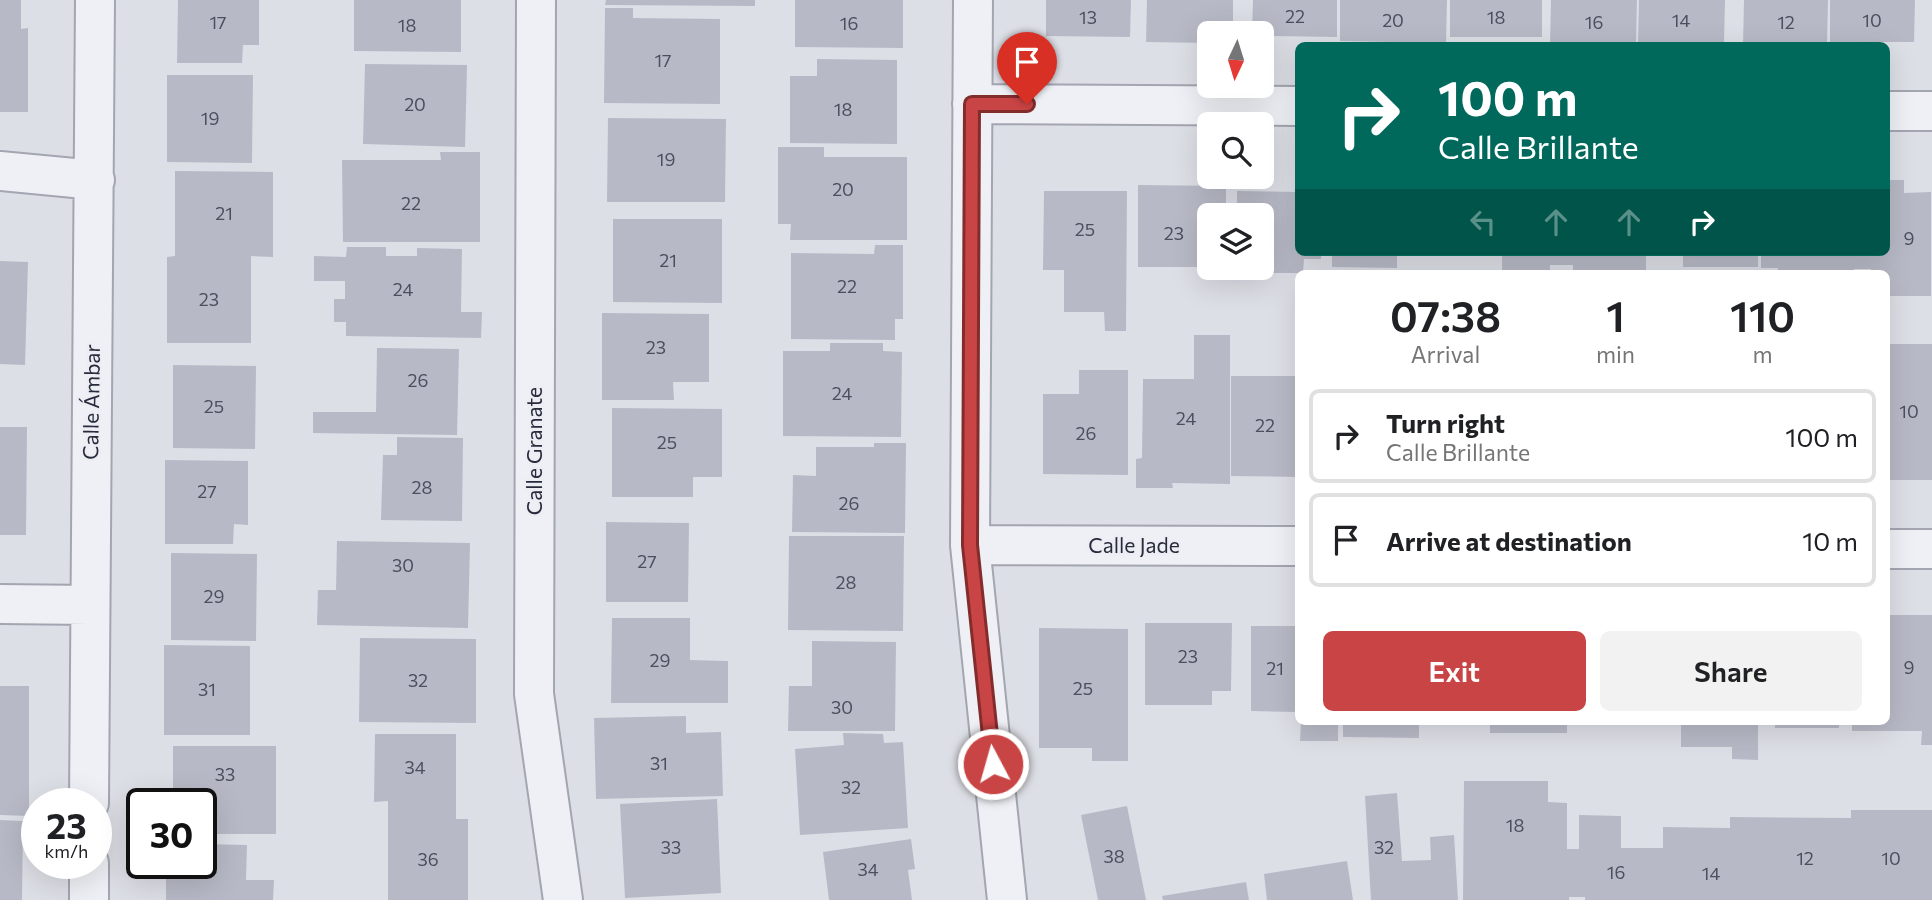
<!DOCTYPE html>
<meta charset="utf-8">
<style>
body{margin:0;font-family:Commissioner,sans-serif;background:#f2f2f2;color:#202124;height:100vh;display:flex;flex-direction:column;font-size:26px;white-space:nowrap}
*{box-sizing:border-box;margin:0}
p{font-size:23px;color:#757577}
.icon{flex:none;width:38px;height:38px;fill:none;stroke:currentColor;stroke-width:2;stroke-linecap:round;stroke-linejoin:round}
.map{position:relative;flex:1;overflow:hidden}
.drawer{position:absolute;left:1295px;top:270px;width:595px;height:455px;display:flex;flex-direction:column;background:#fff;border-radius:10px;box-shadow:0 7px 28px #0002}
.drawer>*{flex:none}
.hud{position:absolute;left:1295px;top:42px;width:595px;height:214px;border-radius:10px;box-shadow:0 7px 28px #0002;background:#00695c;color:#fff;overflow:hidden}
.needle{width:46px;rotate:184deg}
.fabs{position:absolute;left:1197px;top:21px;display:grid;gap:14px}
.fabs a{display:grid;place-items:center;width:77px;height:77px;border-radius:10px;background:#fff;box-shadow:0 7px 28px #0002;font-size:35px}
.speed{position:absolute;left:21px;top:788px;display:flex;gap:14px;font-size:35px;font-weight:700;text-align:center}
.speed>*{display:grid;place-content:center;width:91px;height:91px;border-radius:50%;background:#fff;box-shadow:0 7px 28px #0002;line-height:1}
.speed small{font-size:18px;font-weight:400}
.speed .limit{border:4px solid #111;border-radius:10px;background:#fff;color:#111}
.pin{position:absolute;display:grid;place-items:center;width:60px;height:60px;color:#fff;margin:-72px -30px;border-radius:50% 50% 50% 0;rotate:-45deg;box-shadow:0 0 7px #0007}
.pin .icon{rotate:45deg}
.me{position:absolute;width:77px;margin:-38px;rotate:354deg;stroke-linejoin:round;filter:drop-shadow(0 0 5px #0008)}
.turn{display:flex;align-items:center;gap:24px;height:147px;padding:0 28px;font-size:32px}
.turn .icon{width:91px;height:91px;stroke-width:2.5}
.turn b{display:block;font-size:49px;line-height:60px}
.lanes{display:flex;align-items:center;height:66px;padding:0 28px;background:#0003;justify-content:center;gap:35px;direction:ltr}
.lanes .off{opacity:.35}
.eta{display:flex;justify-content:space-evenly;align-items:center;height:119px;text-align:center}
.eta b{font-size:42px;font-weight:600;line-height:49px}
.button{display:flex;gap:14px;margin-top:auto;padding:14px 28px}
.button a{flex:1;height:80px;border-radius:10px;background:#c94444;color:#fff;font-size:28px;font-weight:600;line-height:80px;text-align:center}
.button a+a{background:#f2f2f2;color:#202124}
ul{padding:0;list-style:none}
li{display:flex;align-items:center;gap:21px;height:94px;margin:0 14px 10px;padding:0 14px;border:4px solid #e0e0e0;border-radius:10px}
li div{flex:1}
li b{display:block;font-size:26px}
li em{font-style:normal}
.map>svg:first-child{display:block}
.building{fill:#b7bac6}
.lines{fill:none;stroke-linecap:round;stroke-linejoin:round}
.minor-casing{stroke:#a3a5b0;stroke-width:42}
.minor{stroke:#eff0f5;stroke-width:38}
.route-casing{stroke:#832c2c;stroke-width:18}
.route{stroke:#c94444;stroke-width:12}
.labels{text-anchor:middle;stroke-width:5;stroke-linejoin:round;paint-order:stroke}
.number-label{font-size:18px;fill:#4b4f5e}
.street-label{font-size:21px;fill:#272b3c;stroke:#eceef4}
</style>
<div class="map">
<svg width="1932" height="900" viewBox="0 0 1932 900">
<rect width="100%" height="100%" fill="#dddfe6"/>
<path class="building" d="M 0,0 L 21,0 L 21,29 L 28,28 L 28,112 L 0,112 Z
M 178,0 L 259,0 L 259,45 L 243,45 L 242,63 L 177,63 Z
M 354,0 L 461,0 L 461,52 L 354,51 Z
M 606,0 L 755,0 L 755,6 L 605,5 Z
M 795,0 L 903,0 L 903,48 L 795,47 Z
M 1046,0 L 1131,0 L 1130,37 L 1046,36 Z
M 1147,0 L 1233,0 L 1233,33 L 1209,33 L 1209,43 L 1146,42 Z
M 1253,0 L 1337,0 L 1337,37 L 1262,36 L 1262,33 L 1252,33 Z
M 1340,0 L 1447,0 L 1446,43 L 1340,41 Z
M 1450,0 L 1542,0 L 1542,37 L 1450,37 Z
M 1551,0 L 1637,0 L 1636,46 L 1550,46 Z
M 1639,0 L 1725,0 L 1724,44 L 1638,42 Z
M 1744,0 L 1828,0 L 1827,46 L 1743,46 Z
M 1830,0 L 1915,0 L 1914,42 L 1830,42 Z
M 605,8 L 633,8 L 633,18 L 720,19 L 720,104 L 604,103 Z
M 817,59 L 897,60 L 897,144 L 790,143 L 790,76 L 817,76 Z
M 365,64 L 467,65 L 465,147 L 363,144 Z
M 167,75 L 253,75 L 252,163 L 167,162 Z
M 608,118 L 726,119 L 725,202 L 607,202 Z
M 778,147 L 824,147 L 824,157 L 907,157 L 907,240 L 790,240 L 791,224 L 778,224 Z
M 440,152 L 480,152 L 480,242 L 343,242 L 342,160 L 441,160 Z
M 175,171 L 273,172 L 273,257 L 251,256 L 251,343 L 167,343 L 167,257 L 175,256 Z
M 1886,180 L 1904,180 L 1904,193 L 1931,192 L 1931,296 L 1886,296 L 1886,273 L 1871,273 L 1871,269 L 1854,269 L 1854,273 L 1778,273 L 1778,268 L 1761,268 L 1761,252 L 1886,252 Z
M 1138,185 L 1226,186 L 1226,215 L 1209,215 L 1209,252 L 1207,252 L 1206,267 L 1138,267 Z
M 1044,191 L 1127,191 L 1126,331 L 1105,331 L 1104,312 L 1064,312 L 1064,270 L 1043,270 Z
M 1237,191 L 1298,192 L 1298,252 L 1321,252 L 1321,259 L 1304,259 L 1303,273 L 1236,273 L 1236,268 L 1262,268 L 1262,215 L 1237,215 Z
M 613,219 L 722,219 L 722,303 L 613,302 Z
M 875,245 L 903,245 L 903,319 L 895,319 L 895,340 L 791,339 L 791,253 L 874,254 Z
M 347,247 L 386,247 L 386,256 L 417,256 L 417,248 L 462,249 L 461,312 L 482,312 L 481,338 L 346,336 L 346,322 L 334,322 L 334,299 L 345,299 L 345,281 L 314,281 L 314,256 L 346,257 Z
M 1332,252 L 1397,252 L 1397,268 L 1332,267 Z
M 1502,252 L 1646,252 L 1646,273 L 1573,273 L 1573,265 L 1550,265 L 1550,273 L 1502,273 Z
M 1683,252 L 1758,252 L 1758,267 L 1683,267 Z
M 0,261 L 28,262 L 25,365 L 0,364 Z
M 602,313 L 709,314 L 709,382 L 673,382 L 674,400 L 602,400 Z
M 1194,335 L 1230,335 L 1230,484 L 1172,483 L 1173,488 L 1136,488 L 1136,459 L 1142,458 L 1143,379 L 1194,379 Z
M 830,343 L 883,343 L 883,351 L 902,352 L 901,437 L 783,436 L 783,351 L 830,351 Z
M 1886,344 L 1932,344 L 1932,480 L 1886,480 Z
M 377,348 L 459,349 L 457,435 L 313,433 L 313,412 L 376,412 Z
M 173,365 L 256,366 L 255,449 L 173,448 Z
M 1079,370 L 1128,370 L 1128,475 L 1043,474 L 1043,394 L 1079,394 Z
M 1231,376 L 1298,376 L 1298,477 L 1231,476 Z
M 612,408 L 722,409 L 722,477 L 693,477 L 693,497 L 612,497 Z
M 0,427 L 27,427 L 26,535 L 0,535 Z
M 397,437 L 463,438 L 462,521 L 381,520 L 383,455 L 397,455 Z
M 874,443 L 906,443 L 905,533 L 792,532 L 793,475 L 816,476 L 816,447 L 874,447 Z
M 165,460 L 248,461 L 248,525 L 234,524 L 233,544 L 165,544 Z
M 606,522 L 689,523 L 688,602 L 606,602 Z
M 789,536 L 904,536 L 903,631 L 788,630 Z
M 337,541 L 470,543 L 468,628 L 317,625 L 318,590 L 336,590 Z
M 171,553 L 257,554 L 256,641 L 171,640 Z
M 1886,615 L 1932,615 L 1932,745 L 1921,745 L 1922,731 L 1852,731 L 1852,721 L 1886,721 Z
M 612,618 L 690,618 L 690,660 L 728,661 L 728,703 L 611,703 Z
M 1145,623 L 1232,623 L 1231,691 L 1212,691 L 1212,705 L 1145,705 Z
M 1251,626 L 1298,626 L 1298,712 L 1251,711 Z
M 1039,628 L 1128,629 L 1128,761 L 1092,761 L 1092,748 L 1039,748 Z
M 360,638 L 476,639 L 476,723 L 359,722 Z
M 812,641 L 896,642 L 895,731 L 788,731 L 789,686 L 812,686 Z
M 164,645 L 250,646 L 250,735 L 164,735 Z
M 0,686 L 29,686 L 29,816 L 0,815 Z
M 686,716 L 686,733 L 721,732 L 723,796 L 596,799 L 594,718 Z
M 1301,721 L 1338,721 L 1338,741 L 1300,741 Z
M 1343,721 L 1419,721 L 1419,738 L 1343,737 Z
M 1490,721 L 1567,721 L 1567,733 L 1490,733 Z
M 1681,721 L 1758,721 L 1758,760 L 1732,759 L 1732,747 L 1681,747 Z
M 1775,721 L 1839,721 L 1839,728 L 1775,728 Z
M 843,733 L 883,734 L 884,743 L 903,742 L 908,828 L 800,835 L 795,749 L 844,745 Z
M 375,734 L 456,734 L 456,819 L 468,819 L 468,900 L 388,900 L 388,801 L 374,802 Z
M 173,746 L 276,746 L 276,834 L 201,834 L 201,803 L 173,803 Z
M 1464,781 L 1548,781 L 1548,802 L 1567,803 L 1567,849 L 1579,849 L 1579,815 L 1621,816 L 1621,848 L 1663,848 L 1663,827 L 1730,828 L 1730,817 L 1851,818 L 1851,810 L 1932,810 L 1932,900 L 1585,900 L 1585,897 L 1569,897 L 1569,900 L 1463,900 Z
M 1397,793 L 1402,861 L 1431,860 L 1430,837 L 1454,835 L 1458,900 L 1371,900 L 1365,796 Z
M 717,799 L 721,893 L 625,898 L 620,804 Z
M 1127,806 L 1146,900 L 1098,900 L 1081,815 Z
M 0,820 L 23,821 L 22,900 L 0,900 Z
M 911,839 L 915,869 L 908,870 L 912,900 L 829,900 L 823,852 Z
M 201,844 L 247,845 L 246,880 L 274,880 L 273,900 L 166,900 L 166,863 L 201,863 Z
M 1347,861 L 1353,900 L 1267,900 L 1264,874 Z
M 1246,882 L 1249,900 L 1163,900 L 1162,896 Z"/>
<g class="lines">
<defs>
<path id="minor" d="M 536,0 L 534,694 L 563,900
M 973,0 L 970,545 L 1007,900
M 972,104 L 1298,106
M 1886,111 L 1932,111
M 0,171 L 95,180
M 970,545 L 1298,546
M 1886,549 L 1932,549
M 0,604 L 90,605
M 89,803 L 95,0
M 89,900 L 89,863"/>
</defs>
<use href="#minor" class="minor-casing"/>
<use href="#minor" class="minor"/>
</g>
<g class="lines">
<defs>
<path id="route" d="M 993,764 L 970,545 L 972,104 L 1027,104"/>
</defs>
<use href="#route" class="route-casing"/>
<use href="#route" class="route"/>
</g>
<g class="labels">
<g class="number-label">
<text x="1295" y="23">22</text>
<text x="1088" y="24">13</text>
<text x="1496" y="24">18</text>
<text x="1393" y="27">20</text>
<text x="1681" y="27">14</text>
<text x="1872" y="27">10</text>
<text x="218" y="29">17</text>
<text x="1594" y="29">16</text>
<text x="1786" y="29">12</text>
<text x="849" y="30">16</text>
<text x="407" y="32">18</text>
<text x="663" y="67">17</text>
<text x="415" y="111">20</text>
<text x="843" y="116">18</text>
<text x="210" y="125">19</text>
<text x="666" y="166">19</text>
<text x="843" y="196">20</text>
<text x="411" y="210">22</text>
<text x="224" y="220">21</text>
<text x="1085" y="236">25</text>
<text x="1174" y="240">23</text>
<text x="1909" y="245">9</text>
<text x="668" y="267">21</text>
<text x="847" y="293">22</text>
<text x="403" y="296">24</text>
<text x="209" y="306">23</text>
<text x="656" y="354">23</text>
<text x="418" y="387">26</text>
<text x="842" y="400">24</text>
<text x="214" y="413">25</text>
<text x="1909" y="418">10</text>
<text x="1186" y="425">24</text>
<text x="1265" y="432">22</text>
<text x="1086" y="440">26</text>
<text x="667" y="449">25</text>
<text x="422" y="494">28</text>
<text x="207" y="498">27</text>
<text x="849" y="510">26</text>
<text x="647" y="568">27</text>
<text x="403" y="572">30</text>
<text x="846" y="589">28</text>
<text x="214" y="603">29</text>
<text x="1188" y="663">23</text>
<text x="660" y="667">29</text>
<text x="1909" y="674">9</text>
<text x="1275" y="675">21</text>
<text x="418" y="687">32</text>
<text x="1083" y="695">25</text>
<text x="207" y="696">31</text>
<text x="842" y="714">30</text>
<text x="659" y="770">31</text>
<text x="415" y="774">34</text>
<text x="225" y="781">33</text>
<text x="851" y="794">32</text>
<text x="1515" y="832">18</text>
<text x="671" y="854">33</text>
<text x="1384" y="854">32</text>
<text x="1114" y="863">38</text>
<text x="1805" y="865">12</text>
<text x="1891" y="865">10</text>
<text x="428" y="866">36</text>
<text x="868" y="876">34</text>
<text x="1616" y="879">16</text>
<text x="1711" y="880">14</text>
</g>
<g class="street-label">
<text transform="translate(92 402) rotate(-89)" y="7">Calle Ámbar</text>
<text transform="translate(535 451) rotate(-90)" y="7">Calle Granate</text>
<text x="1134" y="553">Calle Jade</text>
</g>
</g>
</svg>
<div class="fabs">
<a><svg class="needle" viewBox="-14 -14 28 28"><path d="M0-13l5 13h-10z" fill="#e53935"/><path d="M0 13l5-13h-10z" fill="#757577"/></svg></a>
<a><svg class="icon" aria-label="search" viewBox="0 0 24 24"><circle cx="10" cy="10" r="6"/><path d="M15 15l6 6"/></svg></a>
<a><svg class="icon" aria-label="layers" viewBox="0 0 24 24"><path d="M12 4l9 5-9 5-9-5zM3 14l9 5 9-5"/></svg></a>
</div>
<div class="speed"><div>23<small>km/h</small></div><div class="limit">30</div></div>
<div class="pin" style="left:1027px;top:104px;background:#d93025"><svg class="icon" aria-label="arrive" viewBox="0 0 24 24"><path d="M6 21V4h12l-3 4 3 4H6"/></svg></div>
<svg class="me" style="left:993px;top:764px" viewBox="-20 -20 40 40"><circle r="17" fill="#c94444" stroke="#fff" stroke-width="3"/><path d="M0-11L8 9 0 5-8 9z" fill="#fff"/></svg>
<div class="hud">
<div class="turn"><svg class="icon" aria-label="right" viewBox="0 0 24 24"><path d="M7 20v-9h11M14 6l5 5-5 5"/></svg><div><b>100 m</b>Calle Brillante</div></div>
<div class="lanes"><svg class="icon off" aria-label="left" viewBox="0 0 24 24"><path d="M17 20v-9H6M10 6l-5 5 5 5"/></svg><svg class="icon off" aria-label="ahead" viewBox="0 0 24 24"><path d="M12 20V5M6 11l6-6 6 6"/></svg><svg class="icon off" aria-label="ahead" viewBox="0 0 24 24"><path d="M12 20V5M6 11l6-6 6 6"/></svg><svg class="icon" aria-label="right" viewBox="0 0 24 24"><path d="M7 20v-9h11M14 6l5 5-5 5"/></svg></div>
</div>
<section class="drawer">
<div class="eta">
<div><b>07:38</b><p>Arrival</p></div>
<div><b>1</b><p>min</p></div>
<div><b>110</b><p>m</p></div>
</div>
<ul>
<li><svg class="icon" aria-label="right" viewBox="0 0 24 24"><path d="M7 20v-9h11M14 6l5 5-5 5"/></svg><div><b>Turn right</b><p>Calle Brillante</p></div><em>100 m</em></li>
<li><svg class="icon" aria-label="arrive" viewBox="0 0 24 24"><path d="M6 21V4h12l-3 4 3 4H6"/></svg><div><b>Arrive at destination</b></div><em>10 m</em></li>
</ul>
<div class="button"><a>Exit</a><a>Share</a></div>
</section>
</div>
